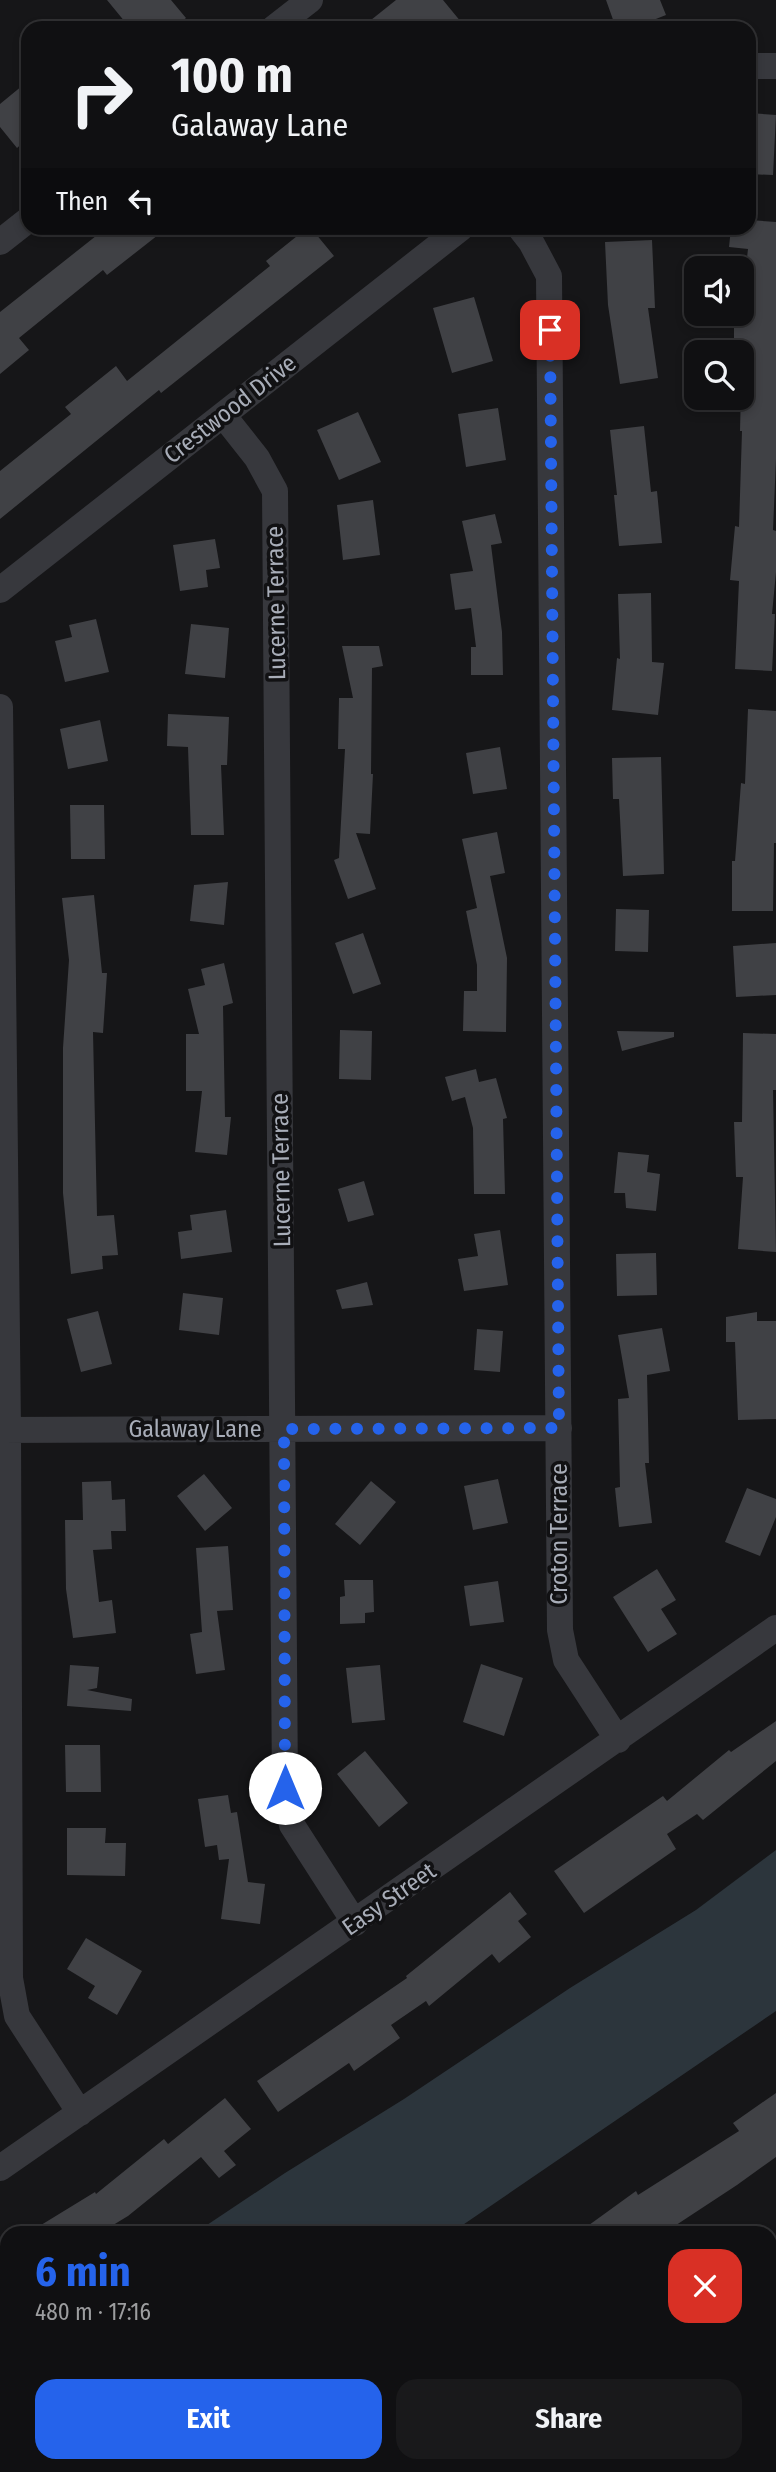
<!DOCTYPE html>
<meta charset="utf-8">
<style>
body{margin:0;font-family:"Fira Sans Condensed",sans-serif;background:#19191b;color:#f1f3f6;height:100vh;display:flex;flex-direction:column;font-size:26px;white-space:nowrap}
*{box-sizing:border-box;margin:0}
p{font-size:23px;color:#9c9d9f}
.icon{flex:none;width:38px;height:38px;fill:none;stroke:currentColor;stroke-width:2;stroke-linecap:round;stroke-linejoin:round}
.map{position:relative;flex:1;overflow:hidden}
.panel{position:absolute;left:0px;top:2226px;width:777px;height:247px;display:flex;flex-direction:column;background:#101012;border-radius:21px 21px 0 0;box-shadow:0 4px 10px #0003,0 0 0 2px #303032}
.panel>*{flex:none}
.banner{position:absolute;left:21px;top:21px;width:735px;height:214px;border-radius:21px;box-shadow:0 4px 10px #0003,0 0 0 2px #303032;background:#101012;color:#f1f3f6;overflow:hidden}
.tools{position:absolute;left:684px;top:256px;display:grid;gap:14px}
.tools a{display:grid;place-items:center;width:70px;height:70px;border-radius:14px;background:#101012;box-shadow:0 4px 10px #0003,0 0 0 2px #303032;font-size:35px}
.pin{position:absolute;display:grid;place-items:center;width:60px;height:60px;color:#fff;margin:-30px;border-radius:14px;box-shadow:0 4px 10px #0006}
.me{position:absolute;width:77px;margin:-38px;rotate:0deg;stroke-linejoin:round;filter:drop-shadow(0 0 5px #0008)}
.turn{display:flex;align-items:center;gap:24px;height:147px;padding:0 35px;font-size:32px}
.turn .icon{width:91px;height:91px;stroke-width:2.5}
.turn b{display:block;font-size:49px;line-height:60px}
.then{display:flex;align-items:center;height:66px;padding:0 35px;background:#0003;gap:14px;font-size:26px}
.round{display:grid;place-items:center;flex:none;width:74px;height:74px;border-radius:21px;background:#19191b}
.headline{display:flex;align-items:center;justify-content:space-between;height:119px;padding:0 35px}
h1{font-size:42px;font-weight:700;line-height:52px;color:#2563eb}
.button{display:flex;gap:14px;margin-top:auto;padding:14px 35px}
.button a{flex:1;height:80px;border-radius:21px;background:#2563eb;color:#fff;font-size:28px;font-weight:700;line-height:80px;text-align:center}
.button a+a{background:#19191b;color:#f1f3f6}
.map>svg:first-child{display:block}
.water{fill:#2c353c}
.building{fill:#404145}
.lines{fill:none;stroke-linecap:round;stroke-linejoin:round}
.minor{stroke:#37383d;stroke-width:26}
.tertiary{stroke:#37383d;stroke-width:33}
.route{stroke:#2563eb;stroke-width:12;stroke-dasharray:0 21.6}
.labels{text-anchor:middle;stroke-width:7;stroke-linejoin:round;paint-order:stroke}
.street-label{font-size:24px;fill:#a8adb8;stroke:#111113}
</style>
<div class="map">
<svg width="776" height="2472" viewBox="0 0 776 2472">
<rect width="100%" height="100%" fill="#161618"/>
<path class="water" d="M 776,1850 L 776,2011 L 451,2233 L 195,2233 L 285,2173 L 404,2099 L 570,1988 L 696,1910 Z
M 7,2359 L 7,2466 L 97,2466 L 87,2472 L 0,2472 L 0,2363 Z"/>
<path class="building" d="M 107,0 L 171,0 L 186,18 L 173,28 L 130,28 Z
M 396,0 L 443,0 L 466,28 L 361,28 Z
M 606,0 L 660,0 L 666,15 L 633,28 L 616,28 Z
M 28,81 L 28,138 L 17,148 L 0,127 L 0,104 Z
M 749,113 L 776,115 L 773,175 L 749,174 Z
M 749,220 L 776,222 L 776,459 L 773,530 L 776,531 L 776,572 L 772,614 L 775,614 L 772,671 L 735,669 L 739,581 L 730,580 L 735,526 L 739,527 L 742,431 L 740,431 L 742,349 L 734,349 L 734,313 L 742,313 L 742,284 L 744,284 L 748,249 L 729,247 L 731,228 L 749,228 Z
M 106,228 L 167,228 L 107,275 L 103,270 L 19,338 L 29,350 L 0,374 L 0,312 Z
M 307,228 L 311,228 L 334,256 L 161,393 L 159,390 L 0,519 L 0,471 L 71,414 L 65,407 L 116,366 L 127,381 L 270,266 L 266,261 Z
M 652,240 L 655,308 L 648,308 L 658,378 L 620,384 L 608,305 L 605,242 Z
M 474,297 L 493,361 L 452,373 L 433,308 Z
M 498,408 L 506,460 L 466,467 L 458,414 Z
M 358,412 L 381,462 L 339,480 L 317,430 Z
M 644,426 L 651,492 L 657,491 L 662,543 L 619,546 L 614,495 L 617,495 L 610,430 Z
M 373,500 L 380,555 L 343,560 L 337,505 Z
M 495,514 L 502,543 L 491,545 L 502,632 L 503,675 L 471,675 L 471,647 L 476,647 L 471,608 L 455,610 L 450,574 L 473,571 L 462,521 Z
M 215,539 L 220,568 L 206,570 L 208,587 L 180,591 L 173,545 Z
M 651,593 L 652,662 L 664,663 L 658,715 L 612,710 L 617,658 L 620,659 L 618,594 Z
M 96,619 L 109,672 L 65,682 L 55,641 L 72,637 L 69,625 Z
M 191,624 L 229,628 L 225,678 L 185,674 Z
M 342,646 L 379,646 L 383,666 L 372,668 L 371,774 L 373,774 L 370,834 L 356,833 L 376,889 L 348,899 L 334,860 L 339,858 L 345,749 L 338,749 L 339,698 L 353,698 Z
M 748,709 L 776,711 L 776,843 L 774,843 L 773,911 L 732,911 L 732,861 L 735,861 L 741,783 L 745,784 Z
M 168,714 L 229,717 L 227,765 L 221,765 L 224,835 L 191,835 L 188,747 L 167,746 Z
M 100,720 L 108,761 L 68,769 L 60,729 Z
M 500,747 L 507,789 L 473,794 L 466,753 Z
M 661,757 L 664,874 L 623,876 L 619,799 L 613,799 L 612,758 Z
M 70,805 L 104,805 L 105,859 L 71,859 Z
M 497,832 L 505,873 L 490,876 L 507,958 L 506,1032 L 463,1031 L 464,991 L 477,991 L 477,965 L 466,911 L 477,908 L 462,839 Z
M 228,882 L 224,925 L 190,921 L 194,885 Z
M 94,895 L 102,973 L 107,973 L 103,1033 L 93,1032 L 97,1216 L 114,1215 L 118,1255 L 102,1256 L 103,1269 L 71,1274 L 63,1193 L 63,1048 L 69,960 L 62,898 Z
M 616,909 L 649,910 L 648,952 L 615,951 Z
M 363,933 L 381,984 L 353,994 L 335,943 Z
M 776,943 L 776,995 L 736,997 L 733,946 Z
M 224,963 L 233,1003 L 223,1006 L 225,1117 L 231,1117 L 227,1155 L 195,1152 L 202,1091 L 186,1091 L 186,1034 L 199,1034 L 188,989 L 205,985 L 201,969 Z
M 340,1030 L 372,1031 L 371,1080 L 339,1079 Z
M 617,1031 L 674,1032 L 674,1037 L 622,1051 Z
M 743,1033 L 776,1034 L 776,1090 L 773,1090 L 776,1252 L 738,1249 L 743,1177 L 736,1177 L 734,1122 L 742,1122 Z
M 476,1069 L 479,1082 L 496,1078 L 507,1118 L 503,1119 L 505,1194 L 474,1194 L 473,1128 L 465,1097 L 452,1101 L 445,1077 Z
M 618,1152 L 649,1155 L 647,1172 L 660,1174 L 656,1211 L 626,1208 L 625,1193 L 614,1193 Z
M 364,1181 L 374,1215 L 348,1222 L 338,1189 Z
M 226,1210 L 232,1252 L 181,1259 L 178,1232 L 192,1230 L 190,1215 Z
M 500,1230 L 508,1285 L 464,1291 L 458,1259 L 478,1256 L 474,1234 Z
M 656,1253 L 657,1295 L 617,1296 L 616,1254 Z
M 367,1282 L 373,1305 L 342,1309 L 336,1290 Z
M 183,1293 L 223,1298 L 219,1335 L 179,1330 Z
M 98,1311 L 112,1364 L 81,1372 L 67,1319 Z
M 757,1312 L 757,1321 L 776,1321 L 776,1419 L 738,1420 L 735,1342 L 726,1342 L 726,1317 Z
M 662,1328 L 670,1371 L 647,1375 L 649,1463 L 645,1463 L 652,1523 L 619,1527 L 615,1488 L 620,1487 L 618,1399 L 629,1398 L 618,1335 Z
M 477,1329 L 503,1331 L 500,1372 L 474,1370 Z
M 204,1474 L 232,1508 L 205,1531 L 177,1496 Z
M 498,1479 L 508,1523 L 473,1530 L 464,1486 Z
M 111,1481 L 112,1500 L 125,1499 L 126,1531 L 111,1531 L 112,1549 L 93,1550 L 99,1602 L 112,1600 L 116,1633 L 73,1638 L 66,1589 L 65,1520 L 83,1520 L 82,1482 Z
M 371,1481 L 396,1502 L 360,1545 L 335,1524 Z
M 747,1488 L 776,1499 L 776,1517 L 760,1556 L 725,1542 Z
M 228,1546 L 233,1610 L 217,1611 L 225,1670 L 196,1674 L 190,1634 L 202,1632 L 196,1548 Z
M 657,1569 L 676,1600 L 661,1609 L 677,1634 L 648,1652 L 613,1597 Z
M 344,1580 L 373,1580 L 374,1612 L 365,1613 L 365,1623 L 340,1624 L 340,1597 L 345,1596 Z
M 498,1581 L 504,1622 L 470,1626 L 464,1586 Z
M 481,1664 L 523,1678 L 504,1736 L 463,1722 Z
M 70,1665 L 99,1667 L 97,1688 L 87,1690 L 132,1699 L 131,1711 L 67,1706 Z
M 380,1665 L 385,1720 L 352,1723 L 346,1668 Z
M 776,1721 L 776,1761 L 703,1820 L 697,1814 L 667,1834 L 676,1849 L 584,1913 L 554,1871 L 663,1796 L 667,1801 L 729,1750 L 731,1752 Z
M 65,1745 L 100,1745 L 101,1792 L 66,1792 Z
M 365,1751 L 408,1803 L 379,1827 L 337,1774 Z
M 228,1795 L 231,1813 L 237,1812 L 248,1882 L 265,1884 L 260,1924 L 221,1919 L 229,1859 L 219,1860 L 217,1845 L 205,1847 L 198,1799 Z
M 67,1828 L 106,1828 L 105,1843 L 126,1843 L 125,1876 L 67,1875 Z
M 510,1892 L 527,1914 L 518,1921 L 531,1937 L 499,1963 L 492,1954 L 429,2006 L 426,2001 L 391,2025 L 400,2038 L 354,2071 L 349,2063 L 278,2112 L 257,2081 L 407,1978 L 406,1976 Z
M 86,1938 L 142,1971 L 117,2015 L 88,1998 L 95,1986 L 67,1969 Z
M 776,2093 L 776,2157 L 737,2185 L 664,2233 L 578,2233 L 636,2191 L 638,2195 L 739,2131 L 733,2123 Z
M 225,2098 L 251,2129 L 224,2151 L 236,2165 L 219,2178 L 201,2157 L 128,2216 L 100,2233 L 28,2233 L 95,2192 L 96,2194 L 164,2139 L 168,2144 Z"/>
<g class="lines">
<path class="minor" d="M 274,28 L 310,0
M 749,66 L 776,66
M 520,228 L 531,242 L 549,276 L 560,1630 L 566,1660 L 618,1740
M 0,242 L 28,220
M 223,415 L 257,458 L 275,491 L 285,1788 L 292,1825 L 355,1923
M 0,590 L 461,228
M 0,707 L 8,1430 L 10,1978 L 17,2016 L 80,2113
M 0,1430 L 559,1428
M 0,2168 L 776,1628
M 770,2344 L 776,2351"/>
<path class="tertiary" d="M 770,2271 L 776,2267
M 467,2472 L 477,2466"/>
</g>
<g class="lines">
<path class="route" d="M 285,1788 L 284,1429 L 559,1428 L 550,330"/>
</g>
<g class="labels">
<g class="street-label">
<text transform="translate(230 409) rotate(-38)" y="8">Crestwood Drive</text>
<text transform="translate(276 603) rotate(-91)" y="8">Lucerne Terrace</text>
<text transform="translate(281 1170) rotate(-91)" y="8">Lucerne Terrace</text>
<text x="195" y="1437">Galaway Lane</text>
<text transform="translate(559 1534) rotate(-90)" y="8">Croton Terrace</text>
<text transform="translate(389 1899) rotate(-35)" y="8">Easy Street</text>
</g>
</g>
</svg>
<div class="tools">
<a><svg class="icon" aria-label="sound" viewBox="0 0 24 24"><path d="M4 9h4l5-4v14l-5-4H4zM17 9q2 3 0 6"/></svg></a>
<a><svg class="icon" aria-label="search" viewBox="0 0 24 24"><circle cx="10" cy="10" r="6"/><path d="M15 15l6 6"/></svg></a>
</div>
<div class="pin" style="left:550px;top:330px;background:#d93025"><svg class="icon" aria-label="arrive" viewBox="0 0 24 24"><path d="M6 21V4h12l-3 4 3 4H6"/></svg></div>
<svg class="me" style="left:285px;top:1788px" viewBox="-20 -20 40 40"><circle r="19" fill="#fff"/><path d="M0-13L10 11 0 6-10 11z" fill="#2563eb"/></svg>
<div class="banner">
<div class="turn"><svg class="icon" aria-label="right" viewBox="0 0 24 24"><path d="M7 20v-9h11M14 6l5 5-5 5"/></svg><div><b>100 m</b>Galaway Lane</div></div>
<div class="then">Then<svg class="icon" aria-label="left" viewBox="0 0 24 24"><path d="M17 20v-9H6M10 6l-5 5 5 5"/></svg></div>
</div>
<section class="panel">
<div class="headline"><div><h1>6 min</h1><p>480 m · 17:16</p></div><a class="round" style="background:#d93025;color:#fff"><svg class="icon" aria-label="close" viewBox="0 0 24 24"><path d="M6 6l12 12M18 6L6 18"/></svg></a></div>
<div class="button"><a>Exit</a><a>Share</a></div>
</section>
</div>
